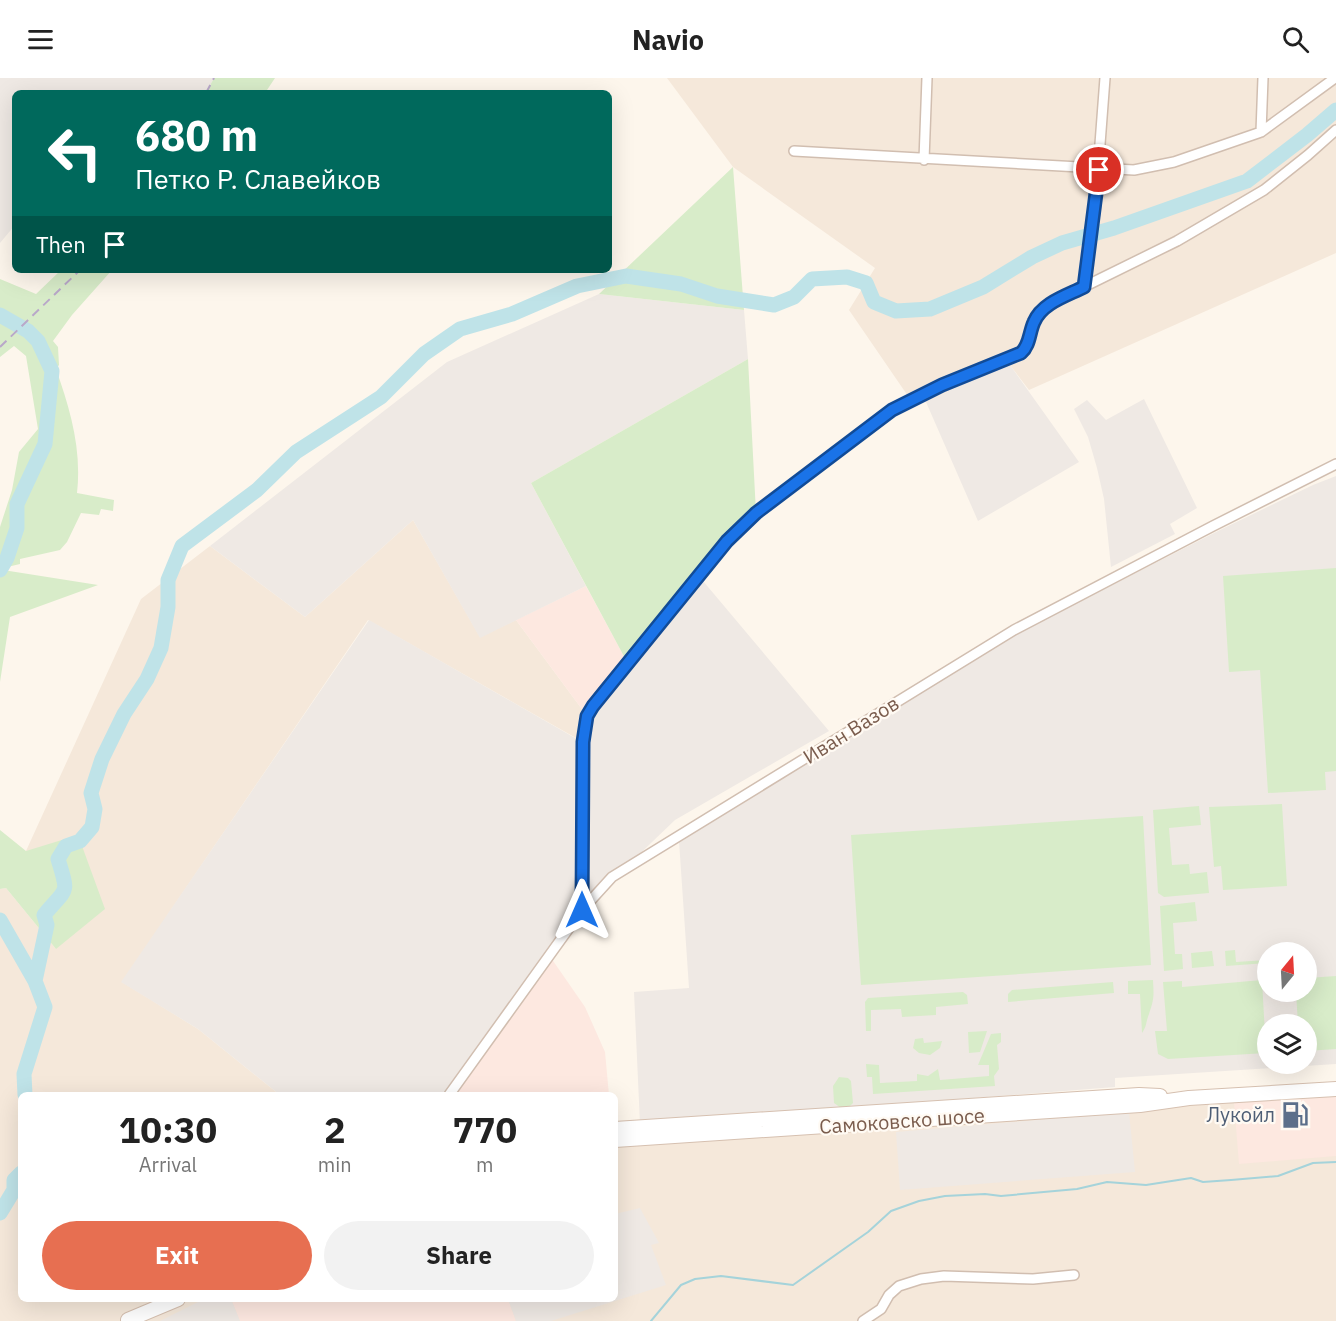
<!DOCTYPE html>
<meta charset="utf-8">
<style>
body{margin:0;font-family:"IBM Plex Sans",sans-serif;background:#f2f2f2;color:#222;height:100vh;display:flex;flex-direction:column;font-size:22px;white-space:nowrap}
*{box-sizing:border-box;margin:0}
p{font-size:20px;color:#767676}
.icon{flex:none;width:33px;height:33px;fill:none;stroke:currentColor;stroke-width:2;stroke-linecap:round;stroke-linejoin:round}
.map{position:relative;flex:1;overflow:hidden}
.side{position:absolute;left:18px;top:1014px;width:600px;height:210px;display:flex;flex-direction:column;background:#fff;border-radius:9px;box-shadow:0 6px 24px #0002}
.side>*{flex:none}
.hud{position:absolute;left:12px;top:12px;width:600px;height:183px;border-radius:9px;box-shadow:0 6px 24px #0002;background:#00695c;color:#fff;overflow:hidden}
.needle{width:39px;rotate:18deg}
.tools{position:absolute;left:1257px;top:864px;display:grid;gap:12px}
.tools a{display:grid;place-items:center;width:60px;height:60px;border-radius:50%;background:#fff;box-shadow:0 6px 24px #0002;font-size:30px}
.pin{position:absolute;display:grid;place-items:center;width:51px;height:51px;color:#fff;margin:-26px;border:3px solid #fff;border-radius:50%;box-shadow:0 2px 6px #0007}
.me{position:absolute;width:66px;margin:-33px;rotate:0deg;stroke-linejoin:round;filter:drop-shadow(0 0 4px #0008)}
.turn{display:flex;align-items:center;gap:21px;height:126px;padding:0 24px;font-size:27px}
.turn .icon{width:78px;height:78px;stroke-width:2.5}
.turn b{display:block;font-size:42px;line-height:51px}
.then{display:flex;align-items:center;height:57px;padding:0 24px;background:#0003;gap:12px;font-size:22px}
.eta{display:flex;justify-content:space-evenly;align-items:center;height:102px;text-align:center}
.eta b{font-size:36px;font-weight:700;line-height:42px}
.cta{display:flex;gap:12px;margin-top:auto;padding:12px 24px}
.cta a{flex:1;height:69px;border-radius:36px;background:#e76f51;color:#fff;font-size:24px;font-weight:700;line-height:69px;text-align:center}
.cta a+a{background:#f2f2f2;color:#222}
header{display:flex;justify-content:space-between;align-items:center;height:78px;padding:0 24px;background:#fff;font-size:27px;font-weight:700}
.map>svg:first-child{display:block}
.residential{fill:#f5e8da}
.commercial{fill:#fde8e0}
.industrial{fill:#efe9e4;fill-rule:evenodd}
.green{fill:#d8ecc9}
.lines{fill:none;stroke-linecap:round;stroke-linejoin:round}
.stream{stroke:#a5d3da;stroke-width:2}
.river{stroke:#bfe3e8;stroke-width:15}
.street-casing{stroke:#d1beb0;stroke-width:12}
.secondary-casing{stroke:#d6c0b0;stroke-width:16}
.street{stroke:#fff;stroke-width:9}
.secondary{stroke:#fff;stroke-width:14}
.rail{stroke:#b9a8c9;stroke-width:2;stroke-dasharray:9 6;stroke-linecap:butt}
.route-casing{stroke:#114b97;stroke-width:15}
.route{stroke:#1a73e8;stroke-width:10}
.labels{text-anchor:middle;stroke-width:4.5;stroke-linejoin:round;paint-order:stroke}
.street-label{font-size:20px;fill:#7a5c4d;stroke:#fffaf3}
.service-label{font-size:20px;fill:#4e5e75;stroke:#fffaf3;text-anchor:end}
</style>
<header><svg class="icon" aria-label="menu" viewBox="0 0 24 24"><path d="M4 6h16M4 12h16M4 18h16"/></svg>Navio<svg class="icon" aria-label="search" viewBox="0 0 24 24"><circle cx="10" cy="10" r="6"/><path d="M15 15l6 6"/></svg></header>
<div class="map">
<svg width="1336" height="1243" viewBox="0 0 1336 1243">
<rect width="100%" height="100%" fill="#fdf6ec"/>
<path class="residential" d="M 667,0 L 1336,0 L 1336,175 L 1029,312 L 1010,287 L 980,298 L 926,324 L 910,321 L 849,232 L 875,190 L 733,89 Z
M 413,442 L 480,559 L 516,542 L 587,638 L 583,664 L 368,542 L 122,904 L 198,951 L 280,1017 L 21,1017 L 21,1221 L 615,1221 L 615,1066 L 1336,1018 L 1336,1243 L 0,1243 L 0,811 L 6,810 L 56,871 L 26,773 L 141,521 L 210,468 L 305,539 Z"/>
<path class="commercial" d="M 586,508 L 627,584 L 587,638 L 516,542 Z
M 549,877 L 585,929 L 605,974 L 609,1017 L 449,1017 Z
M 1336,1017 L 1336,1078 L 1239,1086 L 1234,1024 Z
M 231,1221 L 508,1221 L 516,1243 L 240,1243 Z"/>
<path class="industrial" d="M 0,0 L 214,0 L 206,15 L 15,15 L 15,147 L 0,165 Z
M 599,216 L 744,232 L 748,281 L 531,405 L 586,508 L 480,560 L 413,442 L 305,539 L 210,468 L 447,284 Z
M 1010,287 L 1079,384 L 978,443 L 926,324 L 980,298 Z
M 1144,321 L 1197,430 L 1170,446 L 1175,456 L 1111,489 L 1104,421 L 1097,390 L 1088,359 L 1074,331 L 1087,322 L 1106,342 Z
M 1336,398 L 1336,986 L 1115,1000 L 1115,1009 L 640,1046 L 634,914 L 689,910 L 679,763 L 1022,553 L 1220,452 L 1313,407 ZM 1268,874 L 1306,874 L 1306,914 L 1268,914 ZM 1268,946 L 1306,946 L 1306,986 L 1268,986 Z
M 698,497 L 829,653 L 675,742 L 626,789 L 612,799 L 449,1017 L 280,1017 L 198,951 L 121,904 L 369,542 L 582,664 L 587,638 Z
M 1129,1034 L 1135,1094 L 900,1112 L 896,1054 Z
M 640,1130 L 659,1165 L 651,1167 L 666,1207 L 551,1243 L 516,1243 L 508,1221 L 615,1221 L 615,1136 Z
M 204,1221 L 231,1221 L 240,1243 L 160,1243 Z"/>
<path class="green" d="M 214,0 L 275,0 L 265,15 L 206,15 Z
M 733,89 L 744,232 L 599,216 Z
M 61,192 L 112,192 L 72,237 L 53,263 L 58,269 L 59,287 L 56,291 C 70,331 82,371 77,415 L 114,422 L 113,433 L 101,431 L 99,437 L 81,435 L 67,464 L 60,472 L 20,481 L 20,486 L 3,490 L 3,492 L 98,507 L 10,539 L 0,604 L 0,449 L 12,412 L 19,374 L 38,351 L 26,278 L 14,268 L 0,279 L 0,201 L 36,216 Z
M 748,281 L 756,435 L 627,584 L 531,405 Z
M 1336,490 L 1336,693 L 1325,694 L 1326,712 L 1268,715 L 1260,592 L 1229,594 L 1223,498 Z
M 1282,726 L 1287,808 L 1223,812 L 1221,788 L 1214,789 L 1209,729 Z
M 1199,728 L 1201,747 L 1169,750 L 1172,787 L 1189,786 L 1190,796 L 1207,794 L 1209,815 L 1164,819 L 1158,815 L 1153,732 Z
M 1143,738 L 1151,887 L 861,907 L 851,757 Z
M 0,752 L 26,773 L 78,757 L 105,831 L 56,871 L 6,810 L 0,811 Z
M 1195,824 L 1197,843 L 1173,845 L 1175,876 L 1182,876 L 1183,891 L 1164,893 L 1160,828 Z
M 1235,872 L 1236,884 L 1267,882 L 1267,885 L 1226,888 L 1225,873 Z
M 1212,873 L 1214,888 L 1192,890 L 1191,875 Z
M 1336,898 L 1336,971 L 1307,973 L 1306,946 L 1298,946 L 1296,914 L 1306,914 L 1307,900 Z
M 1153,902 C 1154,919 1154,921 1149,936 C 1146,943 1147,948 1142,955 L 1140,916 L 1128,916 L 1128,903 Z
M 1262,902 L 1266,975 L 1168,981 L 1158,976 L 1155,953 L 1167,953 L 1163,904 L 1182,903 L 1182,909 Z
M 1113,904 L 1114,915 L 1008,924 L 1008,916 L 1012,912 Z
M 963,914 L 967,917 L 968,926 L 936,929 L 936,937 L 902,939 L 901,931 L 871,932 L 871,953 L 866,953 L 865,924 L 868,920 Z
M 987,953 L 980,974 L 969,975 L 968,954 Z
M 1001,955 L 1001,964 L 997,967 L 999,991 L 994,998 L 995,1008 L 873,1016 L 872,999 L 867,999 L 866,986 L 879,987 L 880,1005 L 917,1003 L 917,996 L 928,998 L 938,991 L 940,1002 L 989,998 L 989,987 L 978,987 L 991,956 Z
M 923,960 L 924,965 L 942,963 L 940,970 L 930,977 L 919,975 L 913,970 L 915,961 Z
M 839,999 L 848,1000 L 851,1003 L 853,1025 L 849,1029 L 841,1030 L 834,1025 L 833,1008 Z"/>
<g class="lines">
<path class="stream" d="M 651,1243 L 681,1207 L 695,1201 L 721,1198 L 793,1207 L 868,1154 L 891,1133 L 919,1123 L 945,1118 L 985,1116 L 1001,1118 L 1077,1111 L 1107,1104 L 1146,1107 L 1191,1100 L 1203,1104 L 1231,1102 L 1278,1098 L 1313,1085 L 1336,1084"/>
<path class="river" d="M 0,237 L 28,253 L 38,263 L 52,293 L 45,366 L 17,426 L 17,450 L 7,480 L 0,492
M 0,842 L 35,903 L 45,929 L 24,996 L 25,1017
M 35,903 L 47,847 L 44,837 C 68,808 69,818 58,781 L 66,768 L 80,763 L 92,749 L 95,731 L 91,715 L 102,681 L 124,636 L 147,601 L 161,570 L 168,529 L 168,502 L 182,468 L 257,412 L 296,374 L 381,319 L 424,276 L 460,251 L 512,236 L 577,208 L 626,198 L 681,206 L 717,218 L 774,227 L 794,219 L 812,201 L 847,199 L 866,205 L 874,224 L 896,233 L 930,231 L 983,209 L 1032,179 L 1062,165 L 1114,150 L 1247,103 L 1307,57 L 1336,32
M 0,1135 L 14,1112 L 14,1102 L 21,1095"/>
<defs>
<path id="street" d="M 1261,54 L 1263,0
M 794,73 L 1134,92 L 1174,84 L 1261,54 L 1335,0
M 924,82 L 927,0
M 1084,209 L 1095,132 L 1105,0
M 582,832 L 583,664 L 587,638 L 600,617 L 727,463 L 756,435 L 892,332 L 942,307 L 1021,275 C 1034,262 1029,243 1047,227 L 1177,163 L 1264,112 L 1308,77 L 1336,52
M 449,1017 L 582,832 L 612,799 L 1014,552 L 1213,448 L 1336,386
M 863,1243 L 881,1231 L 889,1217 L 899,1208 L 921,1201 L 944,1198 L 1033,1201 L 1074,1197"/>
<path id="secondary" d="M 615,1051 L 1139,1017 L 1160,1018
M 615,1062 L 1140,1027 L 1189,1020 L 1336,1011
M 128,1242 L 178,1221"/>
</defs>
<use href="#street" class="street-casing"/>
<use href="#secondary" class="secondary-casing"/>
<use href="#street" class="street"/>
<use href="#secondary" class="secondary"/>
<path class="rail" d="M 206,15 L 214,0
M 0,269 L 80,192"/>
</g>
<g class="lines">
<defs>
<path id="route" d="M 582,832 L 583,664 L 587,638 L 593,628 L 727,463 L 756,435 L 892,332 L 942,307 L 1021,275 C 1030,267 1029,255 1034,244 C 1042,225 1066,218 1084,209 L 1099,92"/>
</defs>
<use href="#route" class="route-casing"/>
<use href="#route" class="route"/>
</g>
<defs>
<symbol id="fuel-bare" viewBox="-9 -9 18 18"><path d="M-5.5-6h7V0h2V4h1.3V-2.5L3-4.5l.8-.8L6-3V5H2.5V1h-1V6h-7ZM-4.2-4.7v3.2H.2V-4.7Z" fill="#5c6f8a" stroke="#fffaf3" stroke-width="2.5" paint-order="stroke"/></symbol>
</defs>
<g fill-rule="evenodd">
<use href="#fuel-bare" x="1276" y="1018" width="38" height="38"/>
</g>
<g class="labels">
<g class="street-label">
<text transform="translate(851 652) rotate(-32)" y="7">Иван Вазов</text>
<text transform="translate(902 1043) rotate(-4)" y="7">Самоковско шосе</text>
</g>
<g class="service-label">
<text x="1275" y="1044">Лукойл</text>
</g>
</g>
</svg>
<div class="tools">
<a><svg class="needle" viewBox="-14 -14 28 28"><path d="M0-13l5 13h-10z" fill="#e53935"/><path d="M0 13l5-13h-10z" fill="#767676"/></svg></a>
<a><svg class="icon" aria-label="layers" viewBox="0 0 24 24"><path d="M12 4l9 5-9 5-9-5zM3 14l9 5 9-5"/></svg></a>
</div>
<div class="pin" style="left:1099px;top:92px;background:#d93025"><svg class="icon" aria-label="arrive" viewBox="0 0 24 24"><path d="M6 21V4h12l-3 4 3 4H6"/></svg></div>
<svg class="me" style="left:582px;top:832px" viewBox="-20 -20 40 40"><path d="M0-17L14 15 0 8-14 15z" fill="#1a73e8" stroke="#fff" stroke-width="4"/></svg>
<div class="hud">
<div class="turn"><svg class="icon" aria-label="left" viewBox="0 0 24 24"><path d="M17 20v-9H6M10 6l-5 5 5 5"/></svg><div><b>680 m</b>Петко Р. Славейков</div></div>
<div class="then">Then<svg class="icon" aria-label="arrive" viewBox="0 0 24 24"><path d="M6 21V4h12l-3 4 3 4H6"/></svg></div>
</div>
<section class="side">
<div class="eta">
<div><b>10:30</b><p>Arrival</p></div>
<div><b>2</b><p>min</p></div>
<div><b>770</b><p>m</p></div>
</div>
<div class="cta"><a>Exit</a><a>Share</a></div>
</section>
</div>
